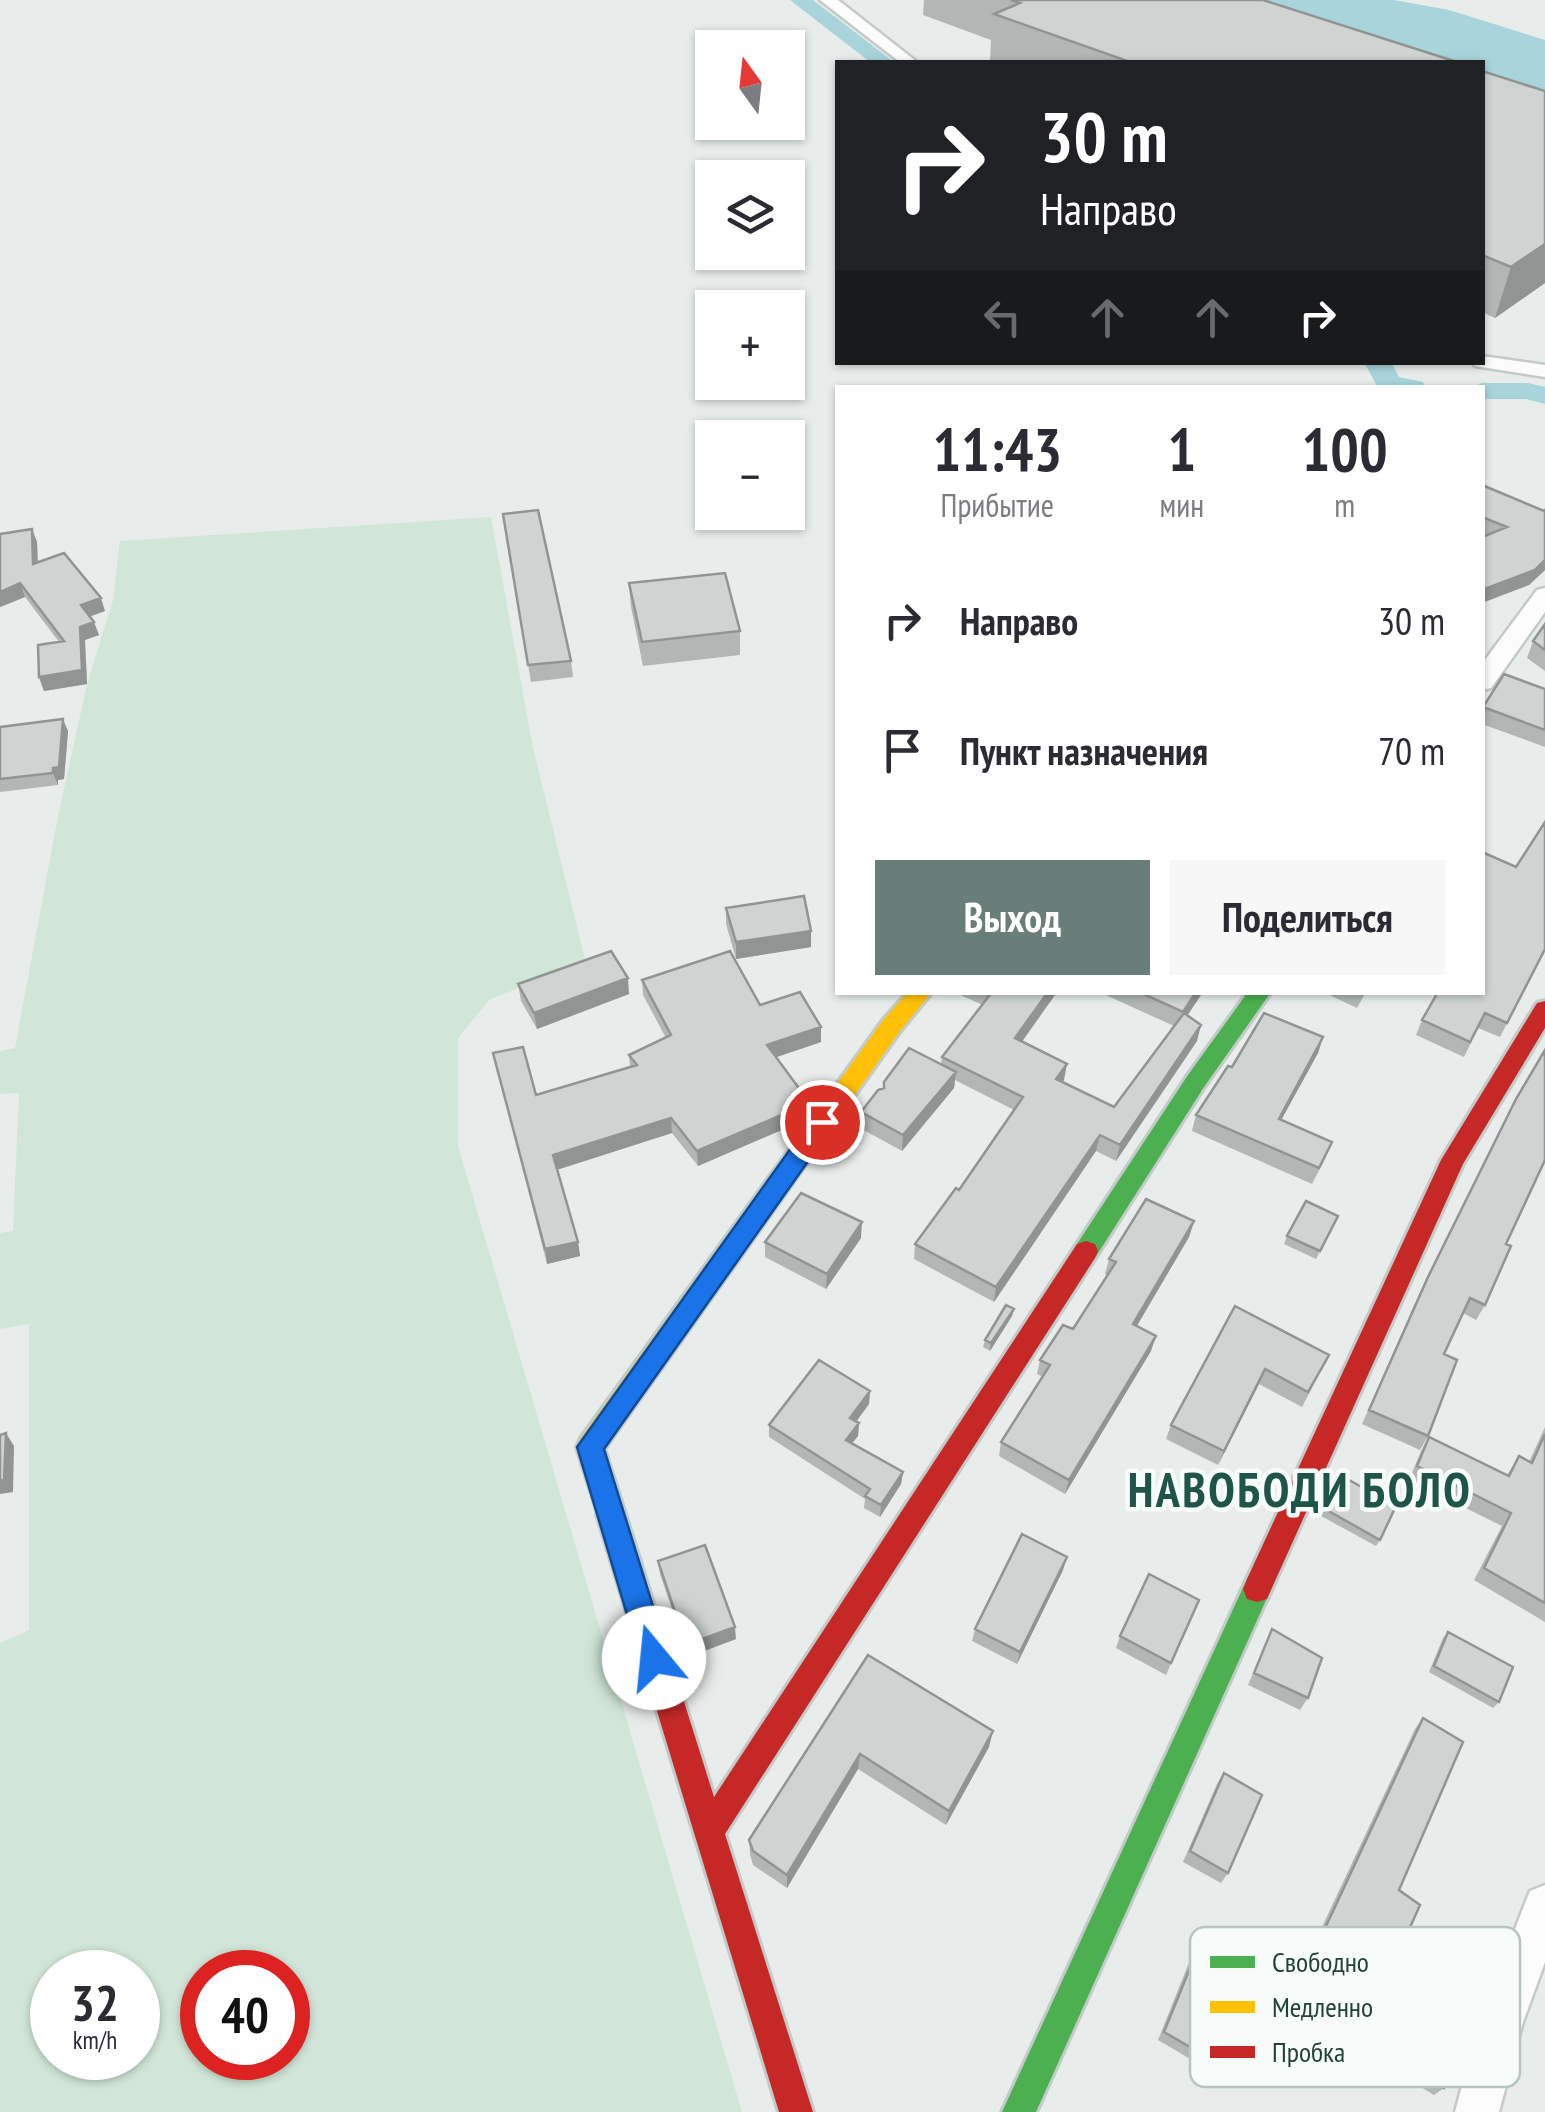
<!DOCTYPE html>
<html lang="ru">
<meta charset="utf-8">
<style>
body{margin:0;font-family:"PT Sans Narrow",sans-serif;background:#f7f7f7;color:#2b2b33;height:100vh;display:flex;flex-direction:column;font-size:38px;white-space:nowrap}
*{box-sizing:border-box;margin:0}
p{font-size:32px;color:#7c7c81}
.icon{flex:none;width:55px;height:55px;fill:none;stroke:currentColor;stroke-width:2;stroke-linecap:round;stroke-linejoin:round}
.map{position:relative;flex:1;overflow:hidden}
.sheet{position:absolute;left:835px;top:385px;width:650px;height:610px;display:flex;flex-direction:column;background:#fff;border-radius:0px;box-shadow:0 2px 8px #0004}
.sheet>*{flex:none}
.banner{position:absolute;left:835px;top:60px;width:650px;height:305px;border-radius:0px;box-shadow:0 2px 8px #0004;background:#202124;color:#fff;overflow:hidden}
.needle{width:65px;rotate:345deg}
.buttons{position:absolute;left:695px;top:30px;display:grid;gap:20px}
.buttons a{display:grid;place-items:center;width:110px;height:110px;border-radius:0px;background:#fff;box-shadow:0 2px 8px #0004;font-size:50px}
.speed{position:absolute;left:30px;top:1950px;display:flex;gap:20px;font-size:50px;font-weight:700;text-align:center}
.speed>*{display:grid;place-content:center;width:130px;height:130px;border-radius:50%;background:#fff;box-shadow:0 2px 8px #0004;line-height:1}
.speed small{font-size:25px;font-weight:400}
.speed .limit{border:15px solid #d22;background:#fff;color:#111}
.pin{position:absolute;display:grid;place-items:center;width:85px;height:85px;color:#fff;margin:-42px;border:5px solid #fff;border-radius:50%;box-shadow:0 2px 10px #0007}
.me{position:absolute;width:110px;margin:-55px;rotate:343deg;stroke-linejoin:round;filter:drop-shadow(0 0 8px #0008)}
.turn{display:flex;align-items:center;gap:35px;height:210px;padding:0 40px;font-size:45px}
.turn .icon{width:130px;height:130px;stroke-width:2.5}
.turn b{display:block;font-size:70px;line-height:85px}
.lanes{display:flex;align-items:center;height:95px;padding:0 40px;background:#0003;justify-content:center;gap:50px;direction:ltr}
.lanes .off{opacity:.35}
.eta{display:flex;justify-content:space-evenly;align-items:center;height:170px;text-align:center}
.eta b{font-size:60px;font-weight:800;line-height:70px}
.primary-button{display:flex;gap:20px;margin-top:auto;padding:20px 40px}
.primary-button a{flex:1;height:115px;border-radius:0px;background:#697e78;color:#fff;font-size:40px;font-weight:800;line-height:115px;text-align:center}
.primary-button a+a{background:#f7f7f7;color:#2b2b33}
ul{padding:0;list-style:none}
li{display:flex;align-items:center;gap:30px;height:130px;padding:0 40px}
li div{flex:1}
li b{display:block;font-size:38px}
li em{font-style:normal}
.map>svg:first-child{display:block}
.green{fill:#d1e6d8;fill-rule:evenodd}
.water{fill:#a9d4db}
.lines{fill:none;stroke-linecap:round;stroke-linejoin:round}
.canal{fill:#a9d4db;fill-rule:evenodd}
.street-casing{stroke:#c5cac8;stroke-width:5}
.fast-casing{stroke:#c3cbc8;stroke-width:6}
.slow-casing{stroke:#c3cbc8;stroke-width:6}
.jam-casing{stroke:#c3cbc8;stroke-width:6}
.street{fill:#fcfcfc;fill-rule:evenodd}
.fast{fill:#4caf50;fill-rule:evenodd}
.slow{fill:#ffc107;fill-rule:evenodd}
.jam{fill:#c62828;fill-rule:evenodd}
.wall{fill:#b2b6b5}
.shaded-wall{fill:#919493}
.building{fill:#cfd4d2;stroke:#919493;stroke-width:2.5}
.route{fill:#1a73e8;stroke:#114b97;stroke-width:2.5}
.labels{text-anchor:middle;stroke-width:9;stroke-linejoin:round;paint-order:stroke}
.near-district-label{font-size:48px;font-weight:bold;letter-spacing:2.5px;fill:#1f5548;stroke:#f7fbf9}
.key{fill:#f7fbf9;stroke:#b8c4c0;stroke-width:2.5}
.key-label{font-size:28px;fill:#24423a}
</style>
<div class="map">
<svg width="1545" height="2112" viewBox="0 0 1545 2112">
<rect width="100%" height="100%" fill="#e8edeb"/>
<path class="green" d="M 491,517 L 533,748 L 586,963 L 490,999 L 458,1038 L 458,1146 L 742,2112 L 0,2112 L 0,1643 L 29,1630 L 29,1324 L 0,1329 L 0,1233 L 13,1231 L 19,1093 L 0,1094 L 0,1051 L 15,1048 L 57,821 L 87,684 L 113,600 L 120,541 ZM 52,1972 L 138,1972 L 138,2058 L 52,2058 ZM 202,1972 L 288,1972 L 288,2058 L 202,2058 Z"/>
<path class="water" d="M 1215,0 L 1394,0 L 1449,10 L 1545,40 L 1545,104 L 1483,81 L 1482,62 L 1411,62 Z"/>
<g class="lines">
<path class="canal" d="M 790,0 L 813,0 L 894,62 L 870,62 Z
M 1364,362 L 1391,362 L 1399,377 L 1423,382 L 1426,388 L 1378,388 Z
M 1482,383 L 1528,383 L 1545,387 L 1545,404 L 1526,399 L 1482,399 L 1482,388 L 1471,388 Z"/>
<defs>
<path id="street" d="M 820,0 L 838,0 L 917,62 L 900,62 Z
M 1482,356 L 1545,365 L 1545,377 L 1475,366 L 1472,362 L 1482,362 Z
M 1545,588 L 1545,612 L 1491,688 L 1482,690 L 1482,664 L 1537,590 Z
M 1545,1885 L 1545,1962 L 1523,2022 L 1499,2112 L 1455,2112 L 1479,2022 L 1524,1906 L 1530,1891 Z"/>
<path id="fast" d="M 1248,992 L 1271,992 L 1204,1087 L 1095,1258 L 1086,1261 L 1077,1258 L 1074,1251 L 1077,1244 L 1188,1075 Z
M 1257,1576 L 1267,1579 L 1271,1589 L 1036,2112 L 1002,2112 L 1247,1579 Z"/>
<path id="slow" d="M 908,992 L 932,992 L 900,1031 L 604,1449 L 625,1514 L 621,1523 L 611,1527 L 601,1523 L 577,1447 L 581,1438 L 884,1019 Z"/>
<path id="jam" d="M 1545,1001 L 1545,1028 L 1463,1164 L 1267,1599 L 1257,1602 L 1247,1599 L 1243,1589 L 1247,1579 L 1441,1160 L 1537,1003 Z
M 1086,1241 L 1095,1244 L 1098,1251 L 1095,1258 L 725,1834 L 813,2112 L 779,2112 L 597,1514 L 601,1505 L 611,1501 L 621,1505 L 625,1514 L 714,1797 L 1077,1244 Z"/>
</defs>
<use href="#street" class="street-casing"/>
<use href="#fast" class="fast-casing"/>
<use href="#slow" class="slow-casing"/>
<use href="#jam" class="jam-casing"/>
<use href="#street" class="street"/>
<use href="#fast" class="fast"/>
<use href="#slow" class="slow"/>
<use href="#jam" class="jam"/>
</g>
<path class="wall" d="M 924,0 L 1263,0 L 1457,62 L 996,62 L 990,60 L 991,40 L 923,15 Z
M 1482,71 L 1545,91 L 1545,283 L 1495,318 L 1482,312 Z
M 1482,485 L 1544,511 L 1545,510 L 1545,570 L 1529,585 L 1486,536 L 1482,534 Z
M 32,529 L 37,542 L 38,563 L 105,611 L 90,616 L 99,635 L 85,640 L 87,684 L 44,691 L 39,677 L 59,642 L 25,597 L 0,607 L 0,534 Z
M 505,530 L 571,661 L 573,677 L 531,682 Z
M 629,583 L 740,631 L 740,655 L 643,666 L 631,607 Z
M 1545,624 L 1545,671 L 1527,658 L 1533,641 Z
M 1545,689 L 1545,747 L 1482,724 L 1483,707 Z
M 0,727 L 68,731 L 64,779 L 58,780 L 58,785 L 0,792 Z
M 726,908 L 811,931 L 811,947 L 736,959 L 726,924 Z
M 1545,950 L 1500,1037 L 1478,1028 L 1464,1057 L 1416,1035 L 1422,1020 Z
M 642,980 L 760,1005 L 821,1027 L 821,1042 L 776,1057 L 804,1095 L 804,1110 L 793,1125 L 698,1166 L 672,1133 L 557,1170 L 578,1242 L 580,1256 L 547,1264 L 493,1053 L 536,1095 L 630,1067 L 629,1055 L 666,1038 L 643,995 Z
M 518,984 L 629,994 L 537,1029 L 521,1001 Z
M 961,992 L 1057,992 L 1022,1042 L 1064,1080 L 1062,1082 L 1114,1107 L 1174,1026 L 1099,992 L 1203,992 L 1187,1015 L 1197,1041 L 1116,1161 L 1096,1151 L 994,1302 L 914,1259 L 915,1244 L 959,1190 L 1014,1110 L 955,1080 L 954,1088 L 902,1151 L 860,1128 L 861,1112 L 883,1089 L 884,1082 L 941,1064 L 942,1057 L 983,1005 L 960,995 Z
M 1323,992 L 1366,992 L 1357,1008 Z
M 1323,1037 L 1318,1053 L 1281,1120 L 1326,1157 L 1312,1184 L 1192,1131 L 1196,1115 L 1232,1067 Z
M 1516,1099 L 1506,1244 L 1485,1305 L 1476,1320 L 1463,1313 L 1444,1354 L 1428,1436 L 1420,1450 L 1362,1424 L 1420,1292 Z
M 1194,1221 L 1189,1237 L 1137,1326 L 1151,1351 L 1065,1494 L 999,1456 L 1001,1442 L 1043,1377 L 1037,1374 L 1040,1360 L 1073,1329 L 1107,1275 L 1105,1274 L 1109,1259 Z
M 1334,1224 L 1316,1259 L 1284,1244 L 1287,1236 Z
M 861,1238 L 826,1289 L 765,1257 L 765,1242 Z
M 1235,1306 L 1329,1355 L 1302,1407 L 1259,1384 L 1218,1465 L 1166,1439 L 1171,1425 Z
M 1014,1309 L 1012,1316 L 990,1351 L 983,1347 L 985,1340 Z
M 870,1391 L 869,1404 L 856,1422 L 859,1423 L 858,1436 L 852,1443 L 903,1472 L 901,1484 L 880,1517 L 864,1508 L 865,1499 L 769,1437 L 769,1425 Z
M 1545,1427 L 1545,1622 L 1474,1580 L 1502,1526 L 1409,1480 L 1421,1451 L 1429,1437 L 1507,1475 L 1519,1456 L 1529,1462 Z
M 1340,1475 L 1380,1540 L 1376,1546 L 1321,1516 Z
M 658,1561 L 736,1639 L 688,1657 L 660,1574 Z
M 1063,1570 L 1017,1664 L 972,1641 L 975,1629 Z
M 1199,1600 L 1166,1675 L 1116,1648 L 1120,1636 Z
M 1272,1629 L 1308,1698 L 1300,1710 L 1248,1685 Z
M 1448,1632 L 1499,1702 L 1493,1708 L 1429,1672 L 1443,1638 Z
M 868,1655 L 989,1747 L 946,1825 L 858,1769 L 787,1888 L 753,1865 L 750,1854 L 749,1840 Z
M 1423,1718 L 1399,1890 L 1381,1992 L 1444,2088 L 1434,2095 L 1297,2011 L 1321,1952 L 1313,1946 L 1415,1729 Z
M 1224,1773 L 1228,1873 L 1221,1883 L 1183,1862 L 1217,1784 Z
M 1201,1941 L 1235,2073 L 1228,2081 L 1158,2040 L 1194,1950 Z"/>
<path class="shaded-wall" d="M 1545,244 L 1545,283 L 1495,318 L 1511,267 Z
M 32,529 L 37,542 L 38,578 L 33,564 Z
M 1545,560 L 1545,570 L 1529,585 L 1482,603 L 1482,590 Z
M 20,583 L 25,597 L 0,607 L 0,592 Z
M 101,598 L 105,611 L 86,618 L 81,605 Z
M 94,622 L 99,635 L 85,640 L 87,684 L 44,691 L 39,677 L 80,627 Z
M 63,719 L 68,731 L 64,779 L 58,780 L 58,785 L 53,773 Z
M 811,931 L 811,947 L 736,959 L 736,942 Z
M 628,978 L 629,994 L 537,1029 L 534,1013 Z
M 1048,992 L 1057,992 L 1013,1054 L 1015,1038 Z
M 1196,992 L 1203,992 L 1179,1028 L 1183,1012 Z
M 1201,1025 L 1197,1041 L 1116,1161 L 1120,1145 Z
M 821,1027 L 821,1042 L 768,1060 L 767,1045 Z
M 1323,1037 L 1318,1053 L 1273,1135 L 1279,1119 Z
M 1067,1064 L 1064,1080 L 1053,1095 L 1056,1079 Z
M 956,1072 L 954,1088 L 902,1151 L 903,1135 Z
M 804,1095 L 804,1110 L 793,1125 L 698,1166 L 697,1151 Z
M 671,1118 L 672,1133 L 556,1170 L 553,1155 Z
M 1100,1135 L 1096,1151 L 994,1302 L 996,1287 Z
M 1194,1221 L 1189,1237 L 1129,1339 L 1133,1324 Z
M 862,1222 L 861,1238 L 826,1289 L 827,1274 Z
M 578,1242 L 580,1256 L 547,1264 L 545,1249 Z
M 1014,1309 L 1012,1316 L 990,1351 L 991,1343 Z
M 1156,1336 L 1151,1351 L 1065,1494 L 1069,1480 Z
M 1265,1369 L 1259,1384 L 1218,1465 L 1224,1451 Z
M 870,1391 L 869,1404 L 849,1431 L 850,1418 Z
M 859,1423 L 858,1436 L 845,1452 L 846,1440 Z
M 6,1433 L 14,1446 L 13,1492 L 0,1494 L 0,1481 Z
M 903,1472 L 901,1484 L 880,1517 L 881,1505 Z
M 1067,1557 L 1063,1570 L 1017,1664 L 1020,1652 Z
M 735,1627 L 736,1639 L 688,1657 L 686,1645 Z
M 993,1731 L 989,1747 L 946,1825 L 949,1811 Z
M 860,1754 L 858,1769 L 787,1888 L 787,1875 Z"/>
<path class="building" d="M 1011,0 L 1263,0 L 1457,62 L 1130,62 L 994,14 L 1020,3 Z
M 1482,71 L 1545,91 L 1545,244 L 1511,267 L 1482,255 Z
M 1482,485 L 1544,511 L 1545,510 L 1545,560 L 1535,570 L 1482,590 L 1482,537 L 1507,527 L 1482,517 Z
M 538,510 L 571,661 L 528,665 L 503,514 Z
M 32,529 L 33,564 L 64,553 L 101,598 L 81,605 L 94,622 L 80,627 L 82,670 L 39,677 L 38,645 L 64,641 L 20,583 L 0,592 L 0,534 Z
M 725,573 L 740,631 L 642,642 L 629,583 Z
M 1545,624 L 1545,650 L 1533,641 Z
M 1504,674 L 1545,689 L 1545,730 L 1483,707 Z
M 63,719 L 59,767 L 53,768 L 53,773 L 0,779 L 0,727 Z
M 1545,822 L 1545,949 L 1507,1023 L 1485,1013 L 1470,1042 L 1422,1020 L 1438,992 L 1482,992 L 1482,852 L 1516,867 Z
M 804,896 L 811,931 L 736,942 L 726,908 Z
M 611,951 L 628,978 L 534,1013 L 518,984 Z
M 730,951 L 760,1005 L 800,992 L 821,1027 L 767,1045 L 804,1095 L 793,1110 L 697,1151 L 671,1118 L 553,1155 L 578,1242 L 545,1249 L 493,1053 L 523,1047 L 536,1095 L 637,1065 L 629,1055 L 671,1035 L 642,980 Z
M 992,992 L 1048,992 L 1015,1038 L 1067,1064 L 1056,1079 L 1114,1107 L 1184,1013 L 1201,1025 L 1120,1145 L 1100,1135 L 996,1287 L 915,1244 L 956,1188 L 959,1190 L 1023,1097 L 942,1057 Z
M 1139,992 L 1196,992 L 1183,1012 Z
M 1264,1013 L 1323,1037 L 1279,1119 L 1332,1142 L 1319,1168 L 1196,1115 L 1228,1066 L 1232,1067 Z
M 909,1048 L 956,1072 L 903,1135 L 861,1112 L 878,1090 L 884,1088 L 884,1082 Z
M 1545,1050 L 1545,1160 L 1506,1244 L 1511,1246 L 1485,1305 L 1470,1298 L 1444,1354 L 1457,1360 L 1428,1436 L 1369,1410 L 1428,1277 L 1516,1099 Z
M 801,1193 L 862,1222 L 827,1274 L 765,1242 Z
M 1146,1199 L 1194,1221 L 1133,1324 L 1156,1336 L 1069,1480 L 1001,1442 L 1050,1365 L 1040,1360 L 1063,1325 L 1073,1329 L 1116,1262 L 1109,1259 Z
M 1306,1201 L 1338,1216 L 1320,1251 L 1287,1236 Z
M 1006,1305 L 1014,1309 L 991,1343 L 985,1340 Z
M 1235,1306 L 1329,1355 L 1308,1392 L 1265,1369 L 1224,1451 L 1171,1425 Z
M 819,1360 L 870,1391 L 850,1418 L 859,1423 L 846,1440 L 903,1472 L 881,1505 L 865,1496 L 870,1489 L 769,1425 Z
M 6,1433 L 4,1480 L 0,1481 L 0,1435 Z
M 1545,1434 L 1545,1603 L 1484,1568 L 1511,1513 L 1417,1466 L 1429,1437 L 1509,1476 L 1519,1456 L 1532,1463 Z
M 1340,1475 L 1396,1506 L 1380,1540 L 1325,1509 Z
M 1022,1534 L 1067,1557 L 1020,1652 L 975,1629 Z
M 705,1545 L 735,1627 L 686,1645 L 658,1561 Z
M 1149,1574 L 1199,1600 L 1171,1663 L 1120,1636 Z
M 1272,1629 L 1322,1658 L 1308,1698 L 1254,1673 Z
M 1448,1632 L 1513,1667 L 1499,1702 L 1434,1666 Z
M 868,1655 L 993,1731 L 949,1811 L 860,1754 L 787,1875 L 753,1851 L 749,1840 Z
M 1423,1718 L 1463,1742 L 1399,1890 L 1420,1905 L 1381,1992 L 1458,2034 L 1444,2088 L 1305,2003 L 1329,1943 L 1321,1937 Z
M 1224,1773 L 1262,1795 L 1228,1873 L 1190,1851 Z
M 1201,1941 L 1269,1979 L 1235,2073 L 1164,2032 Z"/>
<path class="route" d="M 822,1113 L 831,1116 L 834,1122 L 831,1129 L 604,1449 L 669,1658 L 665,1668 L 654,1672 L 644,1668 L 640,1658 L 577,1447 L 814,1116 Z"/>
<g class="labels">
<g class="near-district-label">
<text x="1300" y="1507">НАВОБОДИ БОЛО</text>
</g>
</g>
<rect x="1190" y="1927" width="330" height="160" rx="15" class="key"/>
<rect x="1210" y="1956" width="45" height="12" fill="#4caf50"/>
<rect x="1210" y="2001" width="45" height="12" fill="#ffc107"/>
<rect x="1210" y="2046" width="45" height="12" fill="#c62828"/>
<g class="key-label">
<text x="1272" y="1972">Свободно</text>
<text x="1272" y="2017">Медленно</text>
<text x="1272" y="2062">Пробка</text>
</g>
</svg>
<div class="buttons">
<a><svg class="needle" viewBox="-14 -14 28 28"><path d="M0-13l5 13h-10z" fill="#e53935"/><path d="M0 13l5-13h-10z" fill="#7c7c81"/></svg></a>
<a><svg class="icon" aria-label="layers" viewBox="0 0 24 24"><path d="M12 4l9 5-9 5-9-5zM3 14l9 5 9-5"/></svg></a>
<a>+</a>
<a>−</a>
</div>
<div class="speed"><div>32<small>km/h</small></div><div class="limit">40</div></div>
<div class="pin" style="left:822px;top:1122px;background:#d93025"><svg class="icon" aria-label="arrive" viewBox="0 0 24 24"><path d="M6 21V4h12l-3 4 3 4H6"/></svg></div>
<svg class="me" style="left:654px;top:1658px" viewBox="-20 -20 40 40"><circle r="19" fill="#fff"/><path d="M0-13L10 11 0 6-10 11z" fill="#1a73e8"/></svg>
<div class="banner">
<div class="turn"><svg class="icon" aria-label="right" viewBox="0 0 24 24"><path d="M7 20v-9h11M14 6l5 5-5 5"/></svg><div><b>30 m</b>Направо</div></div>
<div class="lanes"><svg class="icon off" aria-label="left" viewBox="0 0 24 24"><path d="M17 20v-9H6M10 6l-5 5 5 5"/></svg><svg class="icon off" aria-label="ahead" viewBox="0 0 24 24"><path d="M12 20V5M6 11l6-6 6 6"/></svg><svg class="icon off" aria-label="ahead" viewBox="0 0 24 24"><path d="M12 20V5M6 11l6-6 6 6"/></svg><svg class="icon" aria-label="right" viewBox="0 0 24 24"><path d="M7 20v-9h11M14 6l5 5-5 5"/></svg></div>
</div>
<section class="sheet">
<div class="eta">
<div><b>11:43</b><p>Прибытие</p></div>
<div><b>1</b><p>мин</p></div>
<div><b>100</b><p>m</p></div>
</div>
<ul>
<li><svg class="icon" aria-label="right" viewBox="0 0 24 24"><path d="M7 20v-9h11M14 6l5 5-5 5"/></svg><div><b>Направо</b></div><em>30 m</em></li>
<li><svg class="icon" aria-label="arrive" viewBox="0 0 24 24"><path d="M6 21V4h12l-3 4 3 4H6"/></svg><div><b>Пункт назначения</b></div><em>70 m</em></li>
</ul>
<div class="primary-button"><a>Выход</a><a>Поделиться</a></div>
</section>
</div>
